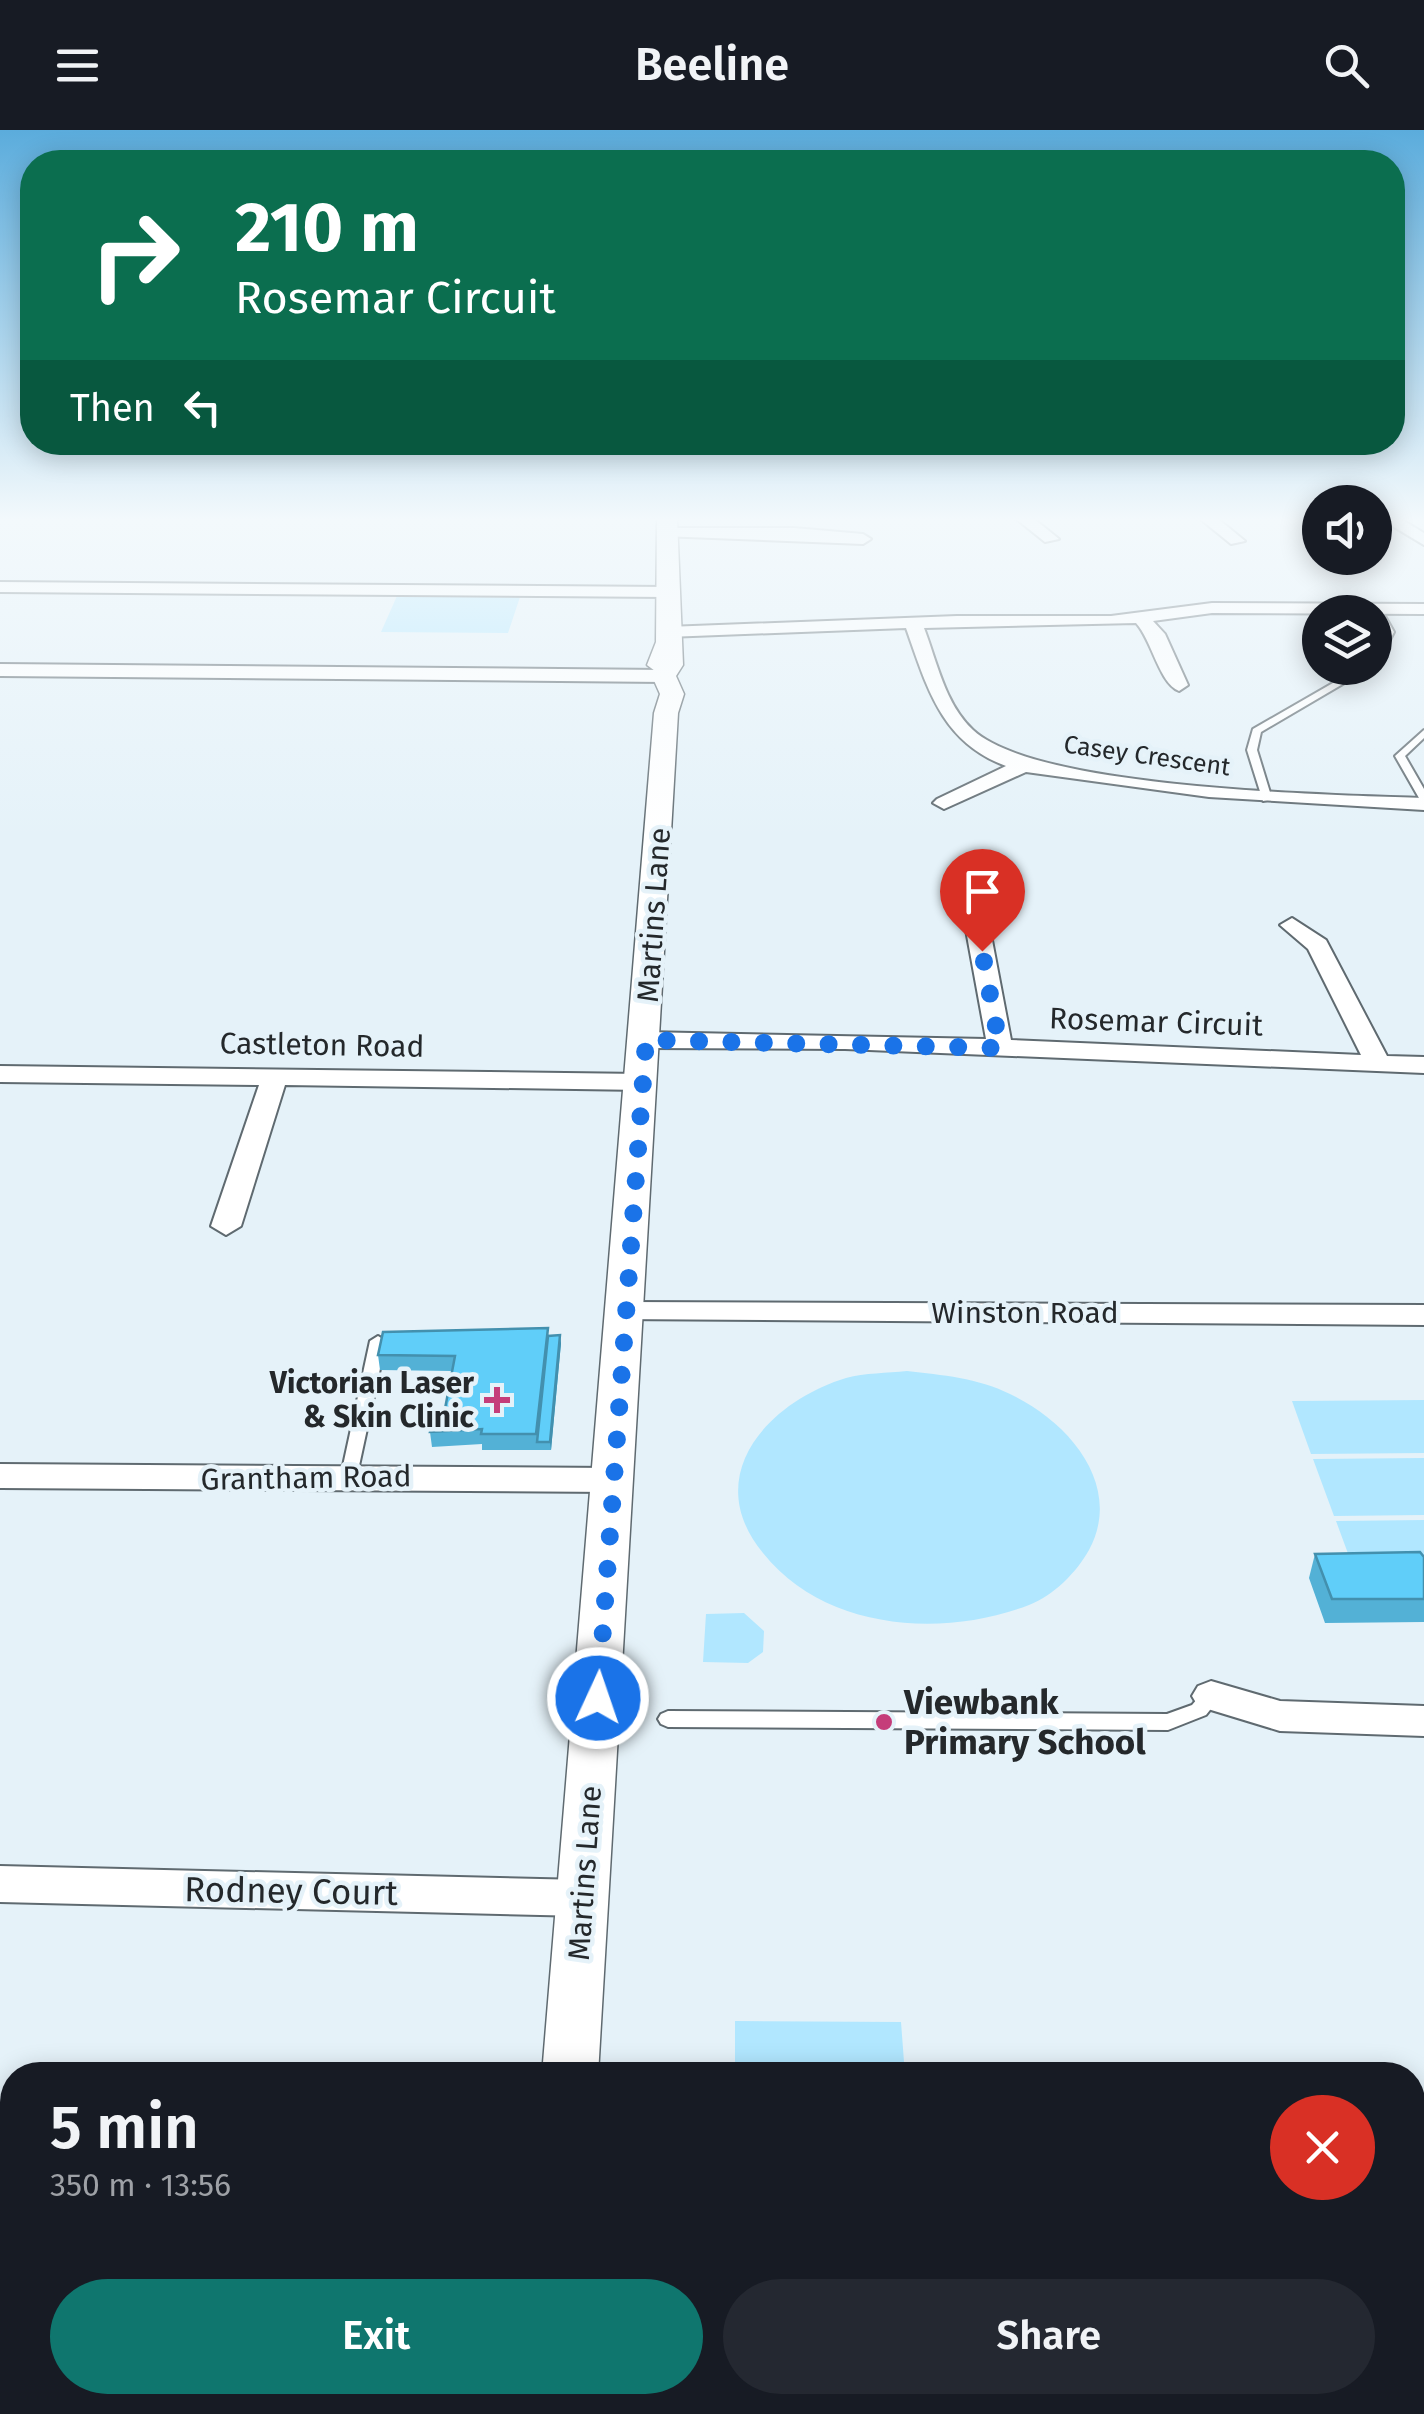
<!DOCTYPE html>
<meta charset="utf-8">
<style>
body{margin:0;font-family:"Fira Sans",sans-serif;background:#242831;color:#f1f3f6;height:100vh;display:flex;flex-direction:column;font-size:38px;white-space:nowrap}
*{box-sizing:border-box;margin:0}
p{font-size:32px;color:#9ea1a6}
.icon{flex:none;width:55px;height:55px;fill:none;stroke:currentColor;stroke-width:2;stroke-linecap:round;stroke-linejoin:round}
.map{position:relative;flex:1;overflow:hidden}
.details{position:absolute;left:0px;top:1932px;width:1425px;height:352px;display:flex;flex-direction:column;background:#171b24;border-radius:40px 40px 0 0;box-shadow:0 5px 25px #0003}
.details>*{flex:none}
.guide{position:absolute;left:20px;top:20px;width:1385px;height:305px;border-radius:40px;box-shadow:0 5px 25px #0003;background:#0b6e4f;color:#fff;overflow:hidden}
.buttons{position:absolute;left:1302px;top:355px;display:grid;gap:20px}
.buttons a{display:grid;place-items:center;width:90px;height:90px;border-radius:50%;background:#171b24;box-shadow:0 5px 25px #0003;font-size:50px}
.pin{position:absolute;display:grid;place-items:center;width:85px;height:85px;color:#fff;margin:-102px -42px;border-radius:50% 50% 50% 0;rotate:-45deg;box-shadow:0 0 10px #0007}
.pin .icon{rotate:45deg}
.me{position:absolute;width:110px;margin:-55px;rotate:3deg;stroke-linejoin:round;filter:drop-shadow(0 0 8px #0008)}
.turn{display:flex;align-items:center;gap:35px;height:210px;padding:0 50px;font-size:45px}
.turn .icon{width:130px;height:130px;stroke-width:2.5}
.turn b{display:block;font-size:70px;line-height:85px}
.then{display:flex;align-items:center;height:95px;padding:0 50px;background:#0003;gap:20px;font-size:38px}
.round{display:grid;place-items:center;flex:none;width:105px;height:105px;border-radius:52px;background:#242831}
.summary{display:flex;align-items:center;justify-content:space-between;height:170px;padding:0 50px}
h1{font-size:60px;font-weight:600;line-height:75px}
.button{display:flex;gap:20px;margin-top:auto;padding:20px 50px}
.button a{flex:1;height:115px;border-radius:60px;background:#0f766e;color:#fff;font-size:40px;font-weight:600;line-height:115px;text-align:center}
.button a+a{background:#242831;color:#f1f3f6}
header{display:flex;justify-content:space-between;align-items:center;height:130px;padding:0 50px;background:#171b24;font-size:45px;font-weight:600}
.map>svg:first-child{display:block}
.green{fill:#b1e7ff}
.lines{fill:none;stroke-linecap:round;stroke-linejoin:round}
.service-casing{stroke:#5f6a70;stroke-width:4}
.minor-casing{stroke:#5f6a70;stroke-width:4}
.tertiary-casing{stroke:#5f6a70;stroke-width:3}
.service{fill:#fff;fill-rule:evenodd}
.minor{fill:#fff;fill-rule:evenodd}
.tertiary{fill:#fff;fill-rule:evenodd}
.wall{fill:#53b1d6}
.shaded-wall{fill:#4390ae}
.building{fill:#60cef9;stroke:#4390ae;stroke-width:2.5}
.route{stroke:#1a73e8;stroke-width:18;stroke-dasharray:0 32.4}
.poi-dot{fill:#c53d7a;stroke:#e5f2f9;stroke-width:4}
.labels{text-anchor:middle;stroke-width:9;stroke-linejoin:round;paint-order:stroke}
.far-street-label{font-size:25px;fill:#24282b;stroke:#e5f2f9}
.street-label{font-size:30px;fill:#24282b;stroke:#e5f2f9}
.poi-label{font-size:30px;font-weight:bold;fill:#24282b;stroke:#e5f2f9;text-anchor:end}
.near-poi-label{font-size:35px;font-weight:bold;fill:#24282b;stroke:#e5f2f9;text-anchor:start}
.near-street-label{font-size:35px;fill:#24282b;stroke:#e5f2f9}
</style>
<header><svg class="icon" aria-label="menu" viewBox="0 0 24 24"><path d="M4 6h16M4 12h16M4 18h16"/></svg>Beeline<svg class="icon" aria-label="search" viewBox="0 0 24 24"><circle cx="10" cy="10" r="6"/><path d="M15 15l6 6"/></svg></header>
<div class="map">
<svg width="1424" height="2284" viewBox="0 0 1424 2284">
<rect width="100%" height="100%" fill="#e5f2f9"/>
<path class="green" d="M 397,466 L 520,467 L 508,503 L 381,502 Z
M 907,1241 C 942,1245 978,1248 1010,1264 C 1068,1291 1124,1355 1089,1420 C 1076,1443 1054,1465 1029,1475 C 943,1508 825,1501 763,1423 C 699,1345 770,1271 846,1248 C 865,1243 887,1243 907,1241 Z
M 1424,1270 L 1424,1323 L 1311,1324 L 1292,1271 Z
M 1424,1328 L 1424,1385 L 1334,1386 L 1313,1329 Z
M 1424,1390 L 1424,1436 L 1353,1437 L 1336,1391 Z
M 744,1483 L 764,1501 L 763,1522 L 748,1533 L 703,1532 L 706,1484 Z
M 735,1891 L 901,1892 L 905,1945 L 735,1945 Z"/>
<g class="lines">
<defs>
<path id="service" d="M 1377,476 L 1381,479 L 1394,502 L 1380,529 L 1375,532 L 1375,521 L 1386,502 L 1373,479 Z
M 1359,538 L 1370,538 L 1261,602 L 1257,620 L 1272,669 L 1263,671 L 1247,620 L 1253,599 Z
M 1424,600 L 1424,608 L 1405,626 L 1424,659 L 1424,671 L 1419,668 L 1395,626 Z
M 378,1206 L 386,1211 L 357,1345 L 355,1349 L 343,1349 L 341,1345 L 370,1211 Z
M 1211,1559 L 1218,1561 L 1221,1566 L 1206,1585 L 1168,1600 L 668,1597 L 661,1594 L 658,1589 L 661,1584 L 668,1581 L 1167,1584 L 1192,1575 L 1204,1561 Z"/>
<path id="minor" d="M 1015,388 L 1033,388 L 1059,409 L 1045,412 Z
M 1199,388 L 1217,388 L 1245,411 L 1231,414 Z
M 1379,388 L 1399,388 L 1424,403 L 1424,415 Z
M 667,398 L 794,398 L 863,404 L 871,409 L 863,414 L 661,406 L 659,403 Z
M 0,452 L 667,457 L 676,462 L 667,467 L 0,462 Z
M 1212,473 L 1424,474 L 1424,484 L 1212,483 L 1153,491 L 1165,504 L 1188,555 L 1179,561 C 1159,553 1152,510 1136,493 L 924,498 C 937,532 945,574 973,600 C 1037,659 1329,665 1424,668 L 1424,680 L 1209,667 L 1026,642 L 944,679 L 933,673 L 937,669 L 1006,636 C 941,612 927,557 906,498 L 667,507 L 658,502 L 667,497 L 957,486 L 1111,486 Z
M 0,534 L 664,540 L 673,546 L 664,552 L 0,546 Z
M 976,782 L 988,789 L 1011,910 L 1361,925 L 1308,819 L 1280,795 L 1292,788 L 1326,810 L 1387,926 L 1424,927 L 1424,943 L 845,919 L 645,918 L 632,910 L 645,902 L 986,909 L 964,789 Z
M 0,936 L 642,944 L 655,952 L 642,960 L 285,955 L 241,1096 L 226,1105 L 211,1096 L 259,955 L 0,952 Z
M 626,1172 L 1424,1175 L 1424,1195 L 615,1189 L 611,1182 Z
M 0,1334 L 612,1338 L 624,1342 L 629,1350 L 624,1358 L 612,1362 L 0,1358 Z
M 1211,1551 L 1280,1571 L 1424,1576 L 1424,1606 L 1280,1601 L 1198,1576 L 1192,1566 L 1198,1556 Z
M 0,1736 L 583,1750 L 598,1755 L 604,1768 L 598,1781 L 583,1786 L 0,1772 Z
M 1412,2247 L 1424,2247 L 1424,2284 L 1373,2284 L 1369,2272 L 1412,2272 Z"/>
<path id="tertiary" d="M 657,388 L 677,388 L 683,535 L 676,546 L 684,564 L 678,583 L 598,1945 L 542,1945 L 654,583 L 660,564 L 652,546 L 655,541 L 647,535 L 656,512 Z
M 511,2272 L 575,2272 L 574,2284 L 510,2284 Z"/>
</defs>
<use href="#service" class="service-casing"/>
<use href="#minor" class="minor-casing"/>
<use href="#tertiary" class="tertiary-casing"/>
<use href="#service" class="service"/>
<use href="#minor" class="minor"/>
<use href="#tertiary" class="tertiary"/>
</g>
<path class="wall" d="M 548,1206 L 561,1213 L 551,1320 L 482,1320 L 482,1314 L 432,1317 L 430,1302 L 444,1284 L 452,1241 L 380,1240 L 378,1225 Z
M 1315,1424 L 1424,1427 L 1424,1492 L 1325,1493 L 1309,1448 Z"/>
<path class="shaded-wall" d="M 560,1205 L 561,1213 L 551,1320 L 550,1312 Z"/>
<path class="building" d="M 548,1198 L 536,1304 L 481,1304 L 482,1299 L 430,1302 L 434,1283 L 444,1284 L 455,1226 L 378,1225 L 383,1202 Z
M 560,1205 L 550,1312 L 537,1312 L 548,1206 Z
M 1420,1422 L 1424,1427 L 1424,1469 L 1332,1469 L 1315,1424 Z"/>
<linearGradient id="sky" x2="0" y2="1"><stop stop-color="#5bacdc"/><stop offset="0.55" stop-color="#f3f9fc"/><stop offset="1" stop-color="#f3f9fc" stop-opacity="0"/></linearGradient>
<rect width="1424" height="708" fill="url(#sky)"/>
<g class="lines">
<path class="route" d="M 598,1568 L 646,910 L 1000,918 L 982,821"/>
</g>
<g class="poi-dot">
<path d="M492 1255h10v10h10v10h-10v10h-10v-10h-10v-10h10z"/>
<circle cx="884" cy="1592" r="10"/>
</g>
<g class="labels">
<g class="far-street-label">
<text transform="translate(1147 625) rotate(8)" y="9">Casey Crescent</text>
</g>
<g class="street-label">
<text transform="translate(654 785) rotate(-86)" y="10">Martins Lane</text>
<text transform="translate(1156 892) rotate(2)" y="10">Rosemar Circuit</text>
<text transform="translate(322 915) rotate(1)" y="10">Castleton Road</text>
<text x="1025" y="1193">Winston Road</text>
<text transform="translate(306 1348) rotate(-1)" y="10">Grantham Road</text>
<text transform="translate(585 1743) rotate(-86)" y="10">Martins Lane</text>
</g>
<g class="poi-label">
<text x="474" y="1263">Victorian Laser<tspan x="474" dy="34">&amp; Skin Clinic</tspan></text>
</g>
<g class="near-poi-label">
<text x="904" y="1584">Viewbank<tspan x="904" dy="40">Primary School</tspan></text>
</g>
<g class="near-street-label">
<text transform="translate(291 1761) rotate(1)" y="12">Rodney Court</text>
</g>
</g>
</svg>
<div class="buttons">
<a><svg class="icon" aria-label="sound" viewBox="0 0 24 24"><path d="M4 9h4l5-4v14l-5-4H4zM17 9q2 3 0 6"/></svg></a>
<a><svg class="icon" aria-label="layers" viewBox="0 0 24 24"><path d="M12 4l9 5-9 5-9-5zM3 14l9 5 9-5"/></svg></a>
</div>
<div class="pin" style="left:982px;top:821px;background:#d93025"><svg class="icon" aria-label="arrive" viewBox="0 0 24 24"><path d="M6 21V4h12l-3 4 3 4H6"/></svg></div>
<svg class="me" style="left:598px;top:1568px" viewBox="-20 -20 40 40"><circle r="17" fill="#1a73e8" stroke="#fff" stroke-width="3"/><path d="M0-11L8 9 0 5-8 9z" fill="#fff"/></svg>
<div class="guide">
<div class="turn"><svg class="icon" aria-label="right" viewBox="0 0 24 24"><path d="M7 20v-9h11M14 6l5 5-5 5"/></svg><div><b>210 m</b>Rosemar Circuit</div></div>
<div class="then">Then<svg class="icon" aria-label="left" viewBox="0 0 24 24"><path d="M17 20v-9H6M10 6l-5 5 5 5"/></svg></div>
</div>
<section class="details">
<div class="summary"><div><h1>5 min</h1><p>350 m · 13:56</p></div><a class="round" style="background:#d93025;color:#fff"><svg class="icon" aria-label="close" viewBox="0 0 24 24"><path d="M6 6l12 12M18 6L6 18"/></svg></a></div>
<div class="button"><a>Exit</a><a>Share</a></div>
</section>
</div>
